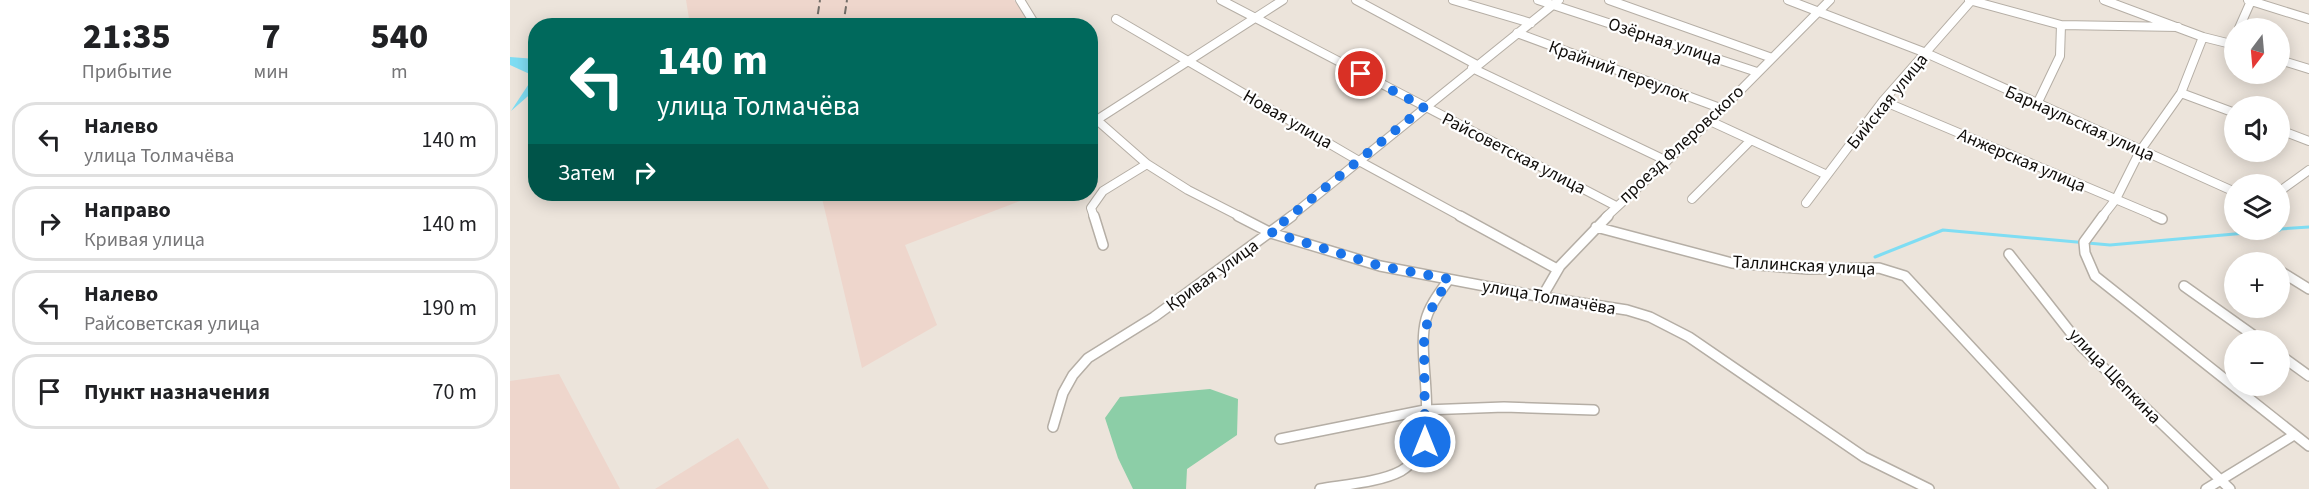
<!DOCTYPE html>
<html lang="ru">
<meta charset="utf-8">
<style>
body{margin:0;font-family:"Source Sans 3",sans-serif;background:#f6f6f6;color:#202124;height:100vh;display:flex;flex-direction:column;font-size:22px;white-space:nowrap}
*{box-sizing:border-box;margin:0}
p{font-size:20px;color:#757577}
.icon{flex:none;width:33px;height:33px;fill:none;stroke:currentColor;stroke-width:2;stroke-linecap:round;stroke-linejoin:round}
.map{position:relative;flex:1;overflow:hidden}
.sheet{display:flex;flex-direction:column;background:#fff;width:510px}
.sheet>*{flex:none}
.guide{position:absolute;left:18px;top:18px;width:570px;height:183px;border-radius:24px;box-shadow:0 3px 15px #0003;background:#00695c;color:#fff;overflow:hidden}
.needle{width:39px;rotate:196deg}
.fabs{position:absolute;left:1714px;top:18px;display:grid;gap:12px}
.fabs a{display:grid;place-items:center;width:66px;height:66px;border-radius:50%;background:#fff;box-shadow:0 3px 15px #0003;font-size:30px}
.pin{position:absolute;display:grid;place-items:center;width:51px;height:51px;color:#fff;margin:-26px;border:3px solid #fff;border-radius:50%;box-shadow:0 2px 6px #0007}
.me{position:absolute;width:66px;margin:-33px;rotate:0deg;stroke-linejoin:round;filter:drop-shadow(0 0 4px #0008)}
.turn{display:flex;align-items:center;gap:21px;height:126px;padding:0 30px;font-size:27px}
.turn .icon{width:78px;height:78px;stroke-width:2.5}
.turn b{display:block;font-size:42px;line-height:51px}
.then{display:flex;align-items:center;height:57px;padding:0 30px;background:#0003;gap:12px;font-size:22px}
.eta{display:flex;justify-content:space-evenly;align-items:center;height:102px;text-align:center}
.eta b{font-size:36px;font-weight:800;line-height:42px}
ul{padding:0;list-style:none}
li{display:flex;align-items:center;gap:18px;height:75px;margin:0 12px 9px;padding:0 18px;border:3px solid #e0e0e0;border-radius:24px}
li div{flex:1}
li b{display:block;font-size:22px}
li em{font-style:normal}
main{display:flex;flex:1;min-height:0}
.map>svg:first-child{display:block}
.industrial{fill:#eed6cc}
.green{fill:#8ccea7}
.water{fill:#7fddf3}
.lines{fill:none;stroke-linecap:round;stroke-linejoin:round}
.stream{stroke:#7fddf3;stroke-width:3}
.minor-far1-casing{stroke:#b5aea5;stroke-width:10}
.minor-casing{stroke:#b5aea5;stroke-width:12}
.minor-far1{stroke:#fff;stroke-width:8}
.minor{stroke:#fff;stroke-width:9}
.rail{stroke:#726d67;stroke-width:2;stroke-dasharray:8 4;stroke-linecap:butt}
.route{stroke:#1a73e8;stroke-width:10;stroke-dasharray:0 18}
.labels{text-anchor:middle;stroke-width:4.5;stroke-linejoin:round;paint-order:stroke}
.street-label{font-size:18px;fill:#100d0a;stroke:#fff}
</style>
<main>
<section class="sheet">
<div class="eta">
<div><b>21:35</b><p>Прибытие</p></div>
<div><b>7</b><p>мин</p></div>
<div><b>540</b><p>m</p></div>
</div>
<ul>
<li><svg class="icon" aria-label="left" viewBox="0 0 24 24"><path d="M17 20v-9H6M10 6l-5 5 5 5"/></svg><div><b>Налево</b><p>улица Толмачёва</p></div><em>140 m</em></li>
<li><svg class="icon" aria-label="right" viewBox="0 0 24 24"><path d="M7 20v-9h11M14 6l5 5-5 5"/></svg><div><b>Направо</b><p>Кривая улица</p></div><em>140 m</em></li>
<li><svg class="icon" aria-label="left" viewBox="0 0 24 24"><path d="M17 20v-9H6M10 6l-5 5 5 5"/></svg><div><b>Налево</b><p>Райсоветская улица</p></div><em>190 m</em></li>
<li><svg class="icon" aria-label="arrive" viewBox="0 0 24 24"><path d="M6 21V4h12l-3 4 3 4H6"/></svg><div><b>Пункт назначения</b></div><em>70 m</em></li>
</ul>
</section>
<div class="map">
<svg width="1799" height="489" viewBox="0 0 1799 489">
<rect width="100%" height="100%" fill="#ece4db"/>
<path class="industrial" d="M 176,0 L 504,0 L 521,25 L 180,25 Z
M 311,194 L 528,194 L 395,245 L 427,325 L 352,368 Z
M 49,374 L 110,489 L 0,489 L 0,381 Z
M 228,438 L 259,489 L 145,489 Z"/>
<path class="green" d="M 700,389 L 728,399 L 727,435 L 677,469 L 676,489 L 623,489 L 608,458 L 595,418 L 610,397 Z"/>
<path class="water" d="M 0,57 L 26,59 L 25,90 L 1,111 L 24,76 L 0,65 Z"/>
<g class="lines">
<path class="stream" d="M 1770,229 L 1799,227
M 1365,257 L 1433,230 L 1600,245 L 1770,230"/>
<defs>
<path id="minor-far1" d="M 510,0 L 526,26
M 711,0 L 1106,206
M 846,0 L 967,65
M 943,0 L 1021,23
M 1028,0 L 1247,72
M 1099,0 L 1262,58
M 1278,0 L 1416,53 L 1725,192
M 1459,0 L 1551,25 L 1668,27
M 1594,0 L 1693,37 L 1725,45
M 1738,0 L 1799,19
M 606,19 L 849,161 L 952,217
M 1729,28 L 1741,1
M 1007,33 L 1210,108
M 1770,60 L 1799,69
M 962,68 L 1157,161
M 1671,93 L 1725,113
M 1373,101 L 1648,217
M 1527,104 L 1550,56 L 1551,25
M 580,114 L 637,164 L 678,190 L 731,217
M 585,121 L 773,0
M 1200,121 L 1317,175
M 1770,130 L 1799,141
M 1770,191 L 1799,170
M 1182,199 L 1240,141
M 1296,203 L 1373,101 L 1460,2
M 584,217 L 581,208 L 593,191 L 637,164
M 780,217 L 1049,0
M 1096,217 L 1200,121 L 1320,0
M 1592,217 L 1606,199 L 1630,151 L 1671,93 L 1693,37"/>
<path id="minor" d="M 584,216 L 593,245
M 728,216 L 761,233 L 870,266 L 1032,297 L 1117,310 L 1140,317 L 1179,337 L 1354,457 L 1419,489
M 950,216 L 1047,269
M 1593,216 L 1574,242 L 1575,253 L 1585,276 L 1799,446
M 1645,216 L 1652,219
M 1086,227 L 1222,263 L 1298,269 L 1369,268 L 1395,276 L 1593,489
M 1499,254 L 1572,347 L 1720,489
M 1770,271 L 1799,289
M 1674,286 L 1750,340
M 1032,297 L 1050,266 L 1098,216
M 1770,355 L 1799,376
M 543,427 L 553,393 L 563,375 L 578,358 L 644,317 L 782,216
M 770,439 L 915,410 L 994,407 L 1084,410
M 810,489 C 833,485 871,482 891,471 C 938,444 904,362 916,319 C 920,304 931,291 939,279
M 1696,489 L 1784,435"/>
</defs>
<use href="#minor-far1" class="minor-far1-casing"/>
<use href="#minor" class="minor-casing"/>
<use href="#minor-far1" class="minor-far1"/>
<use href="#minor" class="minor"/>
<path class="rail" d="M 306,26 L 310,0
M 333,26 L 337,0"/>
</g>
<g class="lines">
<path class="route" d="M 851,74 L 914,107 L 761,232 L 870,266 L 939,279 L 923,305 L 914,334 L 915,442"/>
</g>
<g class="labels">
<g class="street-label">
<text transform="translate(1155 41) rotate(18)" y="6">Озёрная улица</text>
<text transform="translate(1109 71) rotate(20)" y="6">Крайний переулок</text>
<text transform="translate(1377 101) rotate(-51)" y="6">Бийская улица</text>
<text transform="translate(778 119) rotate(30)" y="6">Новая улица</text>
<text transform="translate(1570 123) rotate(24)" y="6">Барнаульская улица</text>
<text transform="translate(1171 144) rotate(-43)" y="6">проезд Флеровского</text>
<text transform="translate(1004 153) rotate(27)" y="6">Райсоветская улица</text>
<text transform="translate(1512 160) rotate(23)" y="6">Анжерская улица</text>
<text transform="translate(1294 265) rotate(3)" y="6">Таллинская улица</text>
<text transform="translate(702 275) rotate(-36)" y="6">Кривая улица</text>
<text transform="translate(1039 297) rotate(10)" y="6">улица Толмачёва</text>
<text transform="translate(1605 376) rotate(46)" y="6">улица Щепкина</text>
</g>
</g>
</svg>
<div class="fabs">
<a><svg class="needle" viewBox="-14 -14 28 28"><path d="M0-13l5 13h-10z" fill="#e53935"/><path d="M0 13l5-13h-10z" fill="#757577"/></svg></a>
<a><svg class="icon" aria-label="sound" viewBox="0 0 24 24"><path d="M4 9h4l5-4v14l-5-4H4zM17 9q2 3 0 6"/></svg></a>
<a><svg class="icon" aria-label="layers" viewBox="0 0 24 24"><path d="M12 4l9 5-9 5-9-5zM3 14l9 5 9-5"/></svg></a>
<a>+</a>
<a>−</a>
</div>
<div class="pin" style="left:851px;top:74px;background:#d93025"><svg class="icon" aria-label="arrive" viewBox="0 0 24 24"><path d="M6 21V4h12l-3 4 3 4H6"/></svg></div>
<svg class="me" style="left:915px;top:442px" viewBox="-20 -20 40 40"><circle r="17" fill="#1a73e8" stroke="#fff" stroke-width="3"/><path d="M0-11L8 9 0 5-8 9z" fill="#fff"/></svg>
<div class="guide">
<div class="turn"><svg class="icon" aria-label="left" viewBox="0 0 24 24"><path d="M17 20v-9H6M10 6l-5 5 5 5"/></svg><div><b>140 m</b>улица Толмачёва</div></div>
<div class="then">Затем<svg class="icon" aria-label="right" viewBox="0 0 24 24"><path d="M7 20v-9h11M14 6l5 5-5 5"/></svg></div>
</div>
</div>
</main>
